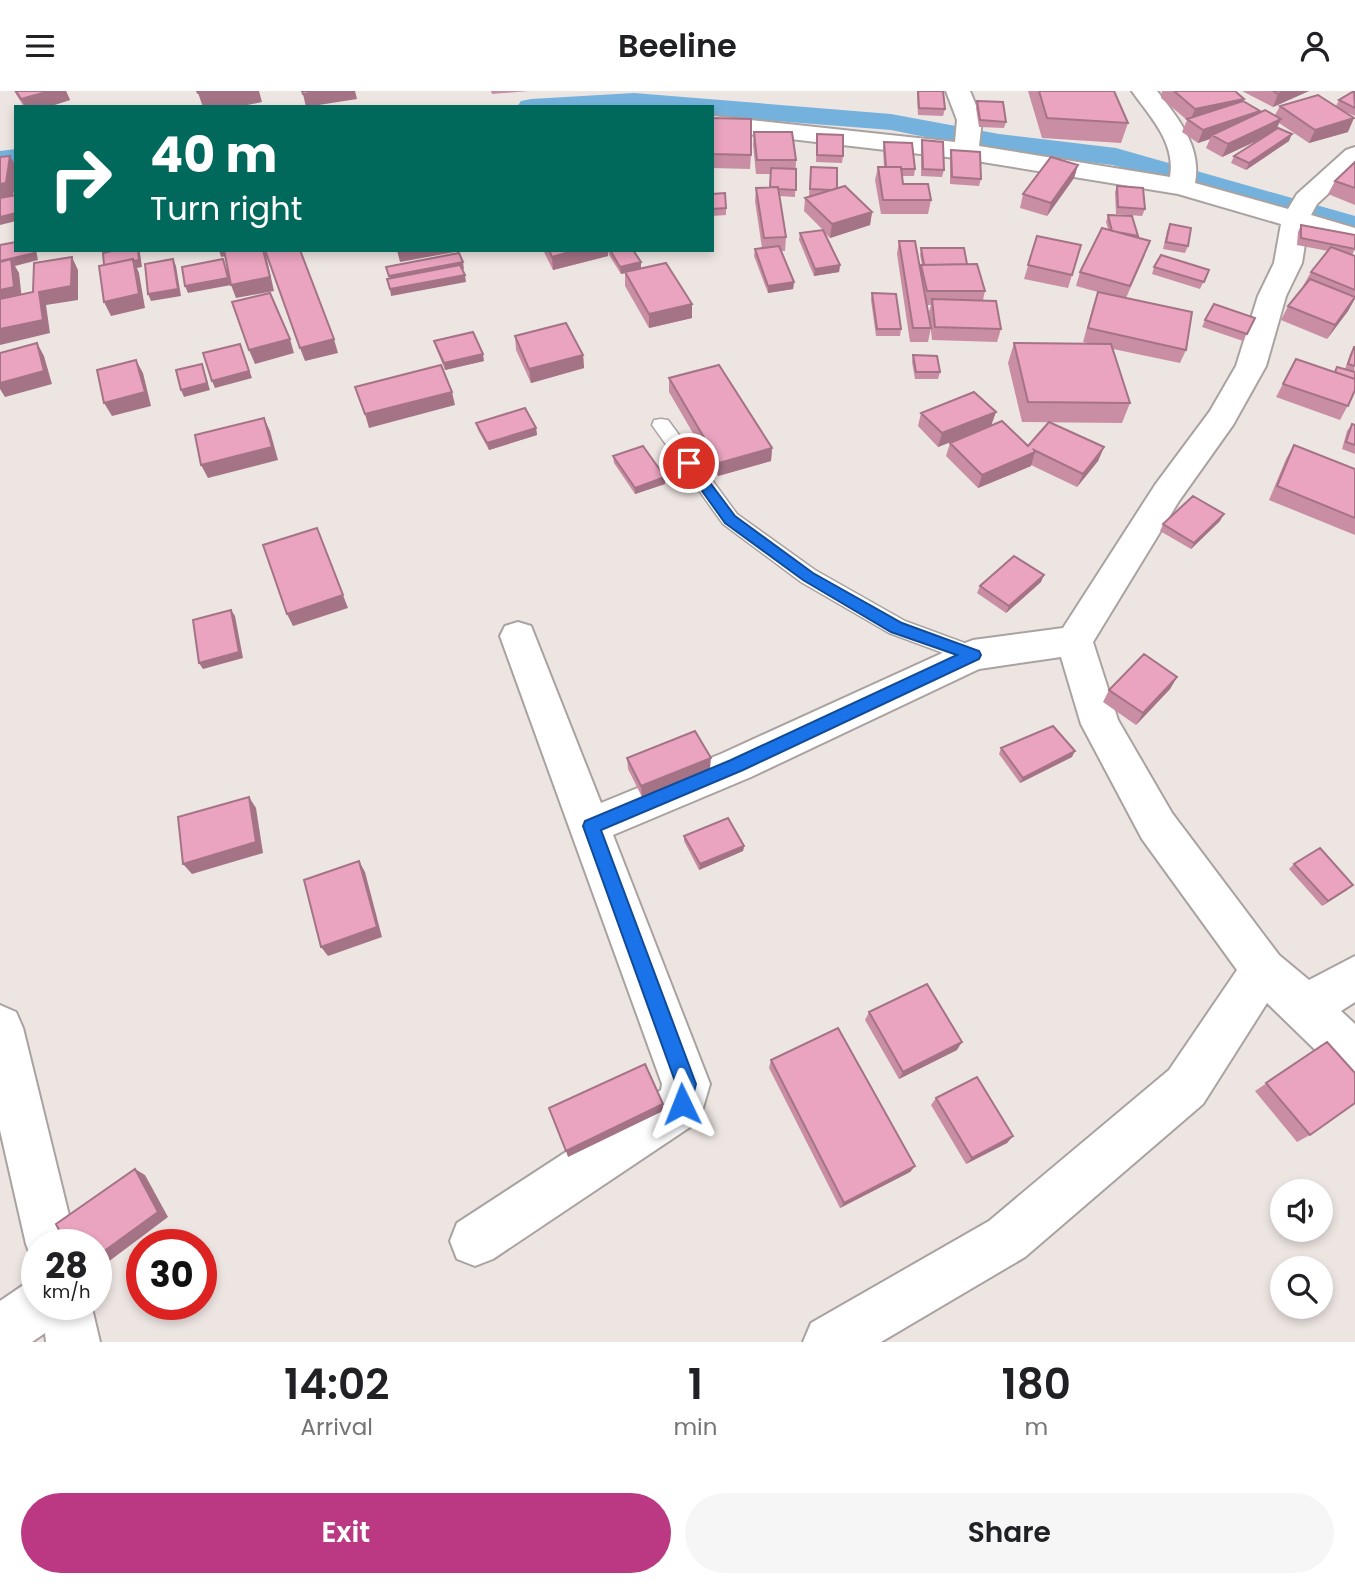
<!DOCTYPE html>
<style>
body{margin:0;font-family:Poppins,sans-serif;background:#f6f6f6;color:#202124;height:100vh;display:flex;flex-direction:column;font-size:26px;white-space:nowrap}
*{box-sizing:border-box;margin:0}
p{font-size:23px;color:#757577}
.icon{flex:none;width:38px;height:38px;fill:none;stroke:currentColor;stroke-width:2;stroke-linecap:round;stroke-linejoin:round}
.map{position:relative;height:1251px;overflow:hidden}
.side{display:flex;flex-direction:column;background:#fff;flex:1}
.side>*{flex:none}
.top-card{position:absolute;left:14px;top:14px;width:700px;height:147px;border-radius:0px;box-shadow:0 4px 10px #0003;background:#00695c;color:#fff;overflow:hidden}
.controls{position:absolute;left:1270px;top:1088px;display:grid;gap:14px}
.controls a{display:grid;place-items:center;width:63px;height:63px;border-radius:50%;background:#fff;box-shadow:0 4px 10px #0003;font-size:35px}
.speed{position:absolute;left:21px;top:1138px;display:flex;gap:14px;font-size:35px;font-weight:700;text-align:center}
.speed>*{display:grid;place-content:center;width:91px;height:91px;border-radius:50%;background:#fff;box-shadow:0 4px 10px #0003;line-height:1}
.speed small{font-size:18px;font-weight:400}
.speed .limit{border:10px solid #d22;background:#fff;color:#111}
.pin{position:absolute;display:grid;place-items:center;width:60px;height:60px;color:#fff;margin:-30px;border:4px solid #fff;border-radius:50%;box-shadow:0 2px 7px #0007}
.me{position:absolute;width:77px;margin:-38px;rotate:358deg;stroke-linejoin:round;filter:drop-shadow(0 0 5px #0008)}
.turn{display:flex;align-items:center;gap:24px;height:147px;padding:0 21px;font-size:32px}
.turn .icon{width:91px;height:91px;stroke-width:2.5}
.turn b{display:block;font-size:49px;line-height:60px}
.eta{display:flex;justify-content:space-evenly;align-items:center;height:119px;text-align:center}
.eta b{font-size:42px;font-weight:600;line-height:49px}
.cta{display:flex;gap:14px;margin-top:auto;padding:14px 21px}
.cta a{flex:1;height:80px;border-radius:42px;background:#bb3982;color:#fff;font-size:28px;font-weight:600;line-height:80px;text-align:center}
.cta a+a{background:#f6f6f6;color:#202124}
header{display:flex;justify-content:space-between;align-items:center;height:91px;padding:0 21px;background:#fff;font-size:32px;font-weight:600}
.map>svg:first-child{display:block}
.lines{fill:none;stroke-linecap:round;stroke-linejoin:round}
.canal{fill:#74b2dd;fill-rule:evenodd}
.service-casing{stroke:#aaa2a0;stroke-width:3}
.minor-casing{stroke:#aaa2a0;stroke-width:4}
.service{fill:#fff;fill-rule:evenodd}
.minor{fill:#fff;fill-rule:evenodd}
.wall{fill:#c98da4}
.shaded-wall{fill:#a47386}
.building{fill:#eaa4bf;stroke:#a47386;stroke-width:2}
.route{fill:#1a73e8;stroke:#114b97;stroke-width:2}
</style>
<header><svg class="icon" aria-label="menu" viewBox="0 0 24 24"><path d="M4 6h16M4 12h16M4 18h16"/></svg>Beeline<svg class="icon" aria-label="person" viewBox="0 0 24 24"><circle cx="12" cy="8" r="4"/><path d="M4 21q1-7 8-7t8 7"/></svg></header>
<div class="map">
<svg width="1355" height="1251" viewBox="0 0 1355 1251">
<rect width="100%" height="100%" fill="#ede5e2"/>
<g class="lines">
<path class="canal" d="M 634,2 L 891,23 L 999,43 L 1116,57 L 1355,125 L 1355,144 L 1113,74 L 999,61 L 891,39 L 712,25 L 712,16 L 517,16 L 521,10 L 531,8 Z
M 16,58 L 16,76 L 0,78 L 0,60 Z"/>
<defs>
<path id="service" d="M 661,328 L 668,329 L 737,423 L 815,479 L 905,530 L 981,558 L 984,564 L 981,570 L 973,573 L 889,542 L 801,491 L 723,433 L 652,334 L 654,329 Z"/>
<path id="minor" d="M 946,0 L 970,0 L 982,29 L 979,55 L 1170,86 C 1176,51 1150,26 1132,0 L 1157,0 C 1178,27 1202,56 1195,92 L 1288,118 L 1297,103 L 1346,59 L 1355,56 L 1355,78 L 1317,113 L 1311,124 L 1355,137 L 1355,153 L 1307,140 L 1302,172 L 1286,205 L 1266,275 L 1233,334 L 1179,410 L 1093,551 L 1118,629 L 1172,722 L 1279,864 L 1309,889 L 1355,865 L 1355,911 L 1341,920 L 1355,933 L 1355,989 L 1339,982 L 1267,912 L 1203,1013 L 1025,1166 L 881,1251 L 803,1251 L 811,1232 L 989,1130 L 1169,979 L 1237,879 L 1142,748 L 1081,633 L 1061,566 L 979,578 L 751,686 L 613,744 L 710,993 L 699,1030 L 493,1168 L 475,1175 L 457,1168 L 450,1150 L 457,1132 L 661,999 L 662,993 L 500,545 L 505,535 L 518,531 L 531,535 L 601,712 L 723,662 L 960,554 L 973,549 L 1063,537 L 1155,394 L 1210,320 L 1236,275 L 1258,205 L 1274,172 L 1281,133 L 1178,103 L 964,68 L 712,39 L 712,25 L 955,51 L 957,29 Z
M 0,914 L 16,921 L 23,937 L 76,1153 L 37,1153 L 37,1172 L 33,1171 L 26,1153 L 0,1039 Z
M 37,1188 L 37,1213 L 91,1213 L 100,1251 L 46,1251 L 45,1242 L 32,1251 L 0,1251 L 0,1210 L 22,1195 Z"/>
</defs>
<use href="#service" class="service-casing"/>
<use href="#minor" class="minor-casing"/>
<use href="#service" class="service"/>
<use href="#minor" class="minor"/>
</g>
<path class="wall" d="M 14,0 L 66,0 L 70,9 L 48,16 L 24,16 Z
M 491,0 L 529,0 L 492,3 Z
M 917,0 L 943,0 L 945,18 L 943,25 L 918,24 L 917,5 Z
M 1028,0 L 1114,0 L 1128,32 L 1121,52 L 1042,47 Z
M 1162,0 L 1235,0 L 1243,10 L 1259,22 L 1275,24 L 1280,15 L 1336,15 L 1339,9 L 1355,0 L 1355,25 L 1341,19 L 1348,41 L 1309,52 L 1279,32 L 1277,37 L 1289,50 L 1246,79 L 1231,72 L 1234,65 L 1259,49 L 1222,66 L 1206,57 L 1210,48 L 1198,52 L 1182,41 L 1187,29 L 1161,7 Z
M 1242,0 L 1309,0 L 1273,16 Z
M 977,10 L 1006,31 L 1004,37 L 979,36 L 976,17 Z
M 712,27 L 751,64 L 750,78 L 712,77 Z
M 754,41 L 796,69 L 795,106 L 779,105 L 786,146 L 785,160 L 781,160 L 794,191 L 793,198 L 768,202 L 754,165 L 755,158 L 762,157 L 755,110 L 756,97 L 770,96 L 771,83 L 756,83 L 753,54 Z
M 817,43 L 843,65 L 842,72 L 816,71 Z
M 922,49 L 944,79 L 942,86 L 921,85 L 921,56 Z
M 884,51 L 915,78 L 914,85 L 902,85 L 903,93 L 931,109 L 928,123 L 881,123 L 875,89 L 878,76 L 884,76 L 883,58 Z
M 951,59 L 981,88 L 979,95 L 950,93 L 950,66 Z
M 1355,71 L 1355,114 L 1328,103 L 1335,90 Z
M 1078,74 L 1074,87 L 1047,125 L 1020,117 L 1023,103 Z
M 811,76 L 837,97 L 872,121 L 870,134 L 830,147 L 824,141 L 840,174 L 839,181 L 814,185 L 799,149 L 800,142 L 823,139 L 804,120 L 805,107 L 812,105 L 809,105 Z
M 1117,95 L 1145,118 L 1142,125 L 1116,123 L 1115,101 Z
M 712,103 L 726,117 L 726,124 L 712,125 Z
M 1108,124 L 1137,146 L 1145,164 L 1126,207 L 1186,259 L 1180,272 L 1113,258 L 1130,312 L 1122,332 L 1022,331 L 1008,272 L 1014,252 L 1091,253 L 1083,251 L 1093,215 L 1098,201 L 1076,195 L 1080,181 L 1108,138 L 1106,131 Z
M 1170,133 L 1188,155 L 1185,162 L 1163,158 L 1167,140 Z
M 1301,134 L 1355,158 L 1352,164 L 1355,165 L 1355,208 L 1348,220 L 1327,248 L 1281,229 L 1288,215 L 1304,196 L 1303,195 L 1311,181 L 1328,160 L 1297,154 L 1298,141 Z
M 1037,145 L 1072,184 L 1068,197 L 1024,188 Z
M 899,150 L 920,179 L 922,174 L 920,164 L 921,157 L 967,173 L 985,200 L 983,209 L 1001,238 L 997,251 L 932,249 L 929,221 L 931,214 L 926,214 L 931,237 L 928,251 L 910,251 L 897,163 Z
M 543,159 L 633,159 L 641,177 L 692,213 L 692,227 L 649,237 L 625,195 L 625,182 L 621,183 L 609,164 L 608,160 L 608,165 L 553,179 Z
M 1154,176 L 1209,179 L 1200,198 L 1152,183 Z
M 872,202 L 901,238 L 900,245 L 876,245 L 871,209 Z
M 1255,227 L 1243,250 L 1202,236 L 1205,229 Z
M 515,245 L 583,264 L 584,277 L 531,292 L 516,259 Z
M 434,250 L 484,270 L 445,279 L 436,257 Z
M 1354,256 L 1355,301 L 1340,329 L 1276,306 L 1296,268 L 1334,281 L 1337,276 L 1345,278 L 1350,263 Z
M 913,264 L 940,281 L 938,288 L 915,288 L 912,271 Z
M 669,287 L 772,357 L 771,370 L 718,385 L 669,301 Z
M 996,321 L 991,334 L 1028,355 L 1104,356 L 1098,370 L 1077,396 L 1031,374 L 1031,375 L 978,397 L 946,365 L 950,352 L 985,337 L 938,356 L 918,335 L 921,322 Z
M 476,332 L 536,337 L 537,344 L 489,359 L 478,339 Z
M 1352,333 L 1355,334 L 1355,363 L 1342,358 L 1347,340 Z
M 1294,354 L 1355,378 L 1355,444 L 1269,409 L 1286,368 Z
M 613,365 L 665,386 L 665,393 L 635,403 L 614,372 Z
M 1220,430 L 1191,458 L 1160,440 L 1163,433 Z
M 1041,491 L 1006,522 L 977,502 L 980,495 Z
M 1177,586 L 1170,598 L 1136,634 L 1103,611 L 1109,599 Z
M 1001,657 L 1072,666 L 1020,692 L 999,663 Z
M 627,667 L 710,678 L 642,706 L 628,678 Z
M 684,745 L 744,755 L 743,760 L 699,779 L 684,750 Z
M 1294,773 L 1353,794 L 1347,799 L 1322,815 L 1289,778 Z
M 869,921 L 957,959 L 899,988 L 865,929 Z
M 1327,951 L 1310,1044 L 1297,1051 L 1255,1000 Z
M 771,969 L 915,1075 L 910,1081 L 840,1117 L 769,977 Z
M 936,1007 L 1013,1045 L 1007,1052 L 966,1073 L 931,1014 Z"/>
<path class="shaded-wall" d="M 50,0 L 66,0 L 70,9 L 48,16 L 25,16 L 21,8 Z
M 211,0 L 259,0 L 262,11 L 238,16 L 203,16 L 198,2 Z
M 321,0 L 355,0 L 357,8 L 306,16 L 303,3 Z
M 1285,0 L 1309,0 L 1273,16 L 1278,3 Z
M 1244,8 L 1239,21 L 1190,30 L 1195,18 Z
M 1260,20 L 1254,33 L 1212,44 L 1210,48 L 1198,52 L 1203,39 Z
M 1354,27 L 1348,41 L 1309,52 L 1315,39 Z
M 1281,28 L 1275,41 L 1222,66 L 1228,53 Z
M 1292,43 L 1289,50 L 1246,79 L 1249,72 Z
M 10,65 L 16,75 L 16,87 L 13,106 L 0,108 L 0,93 Z
M 1078,74 L 1074,87 L 1047,125 L 1051,112 Z
M 872,121 L 870,134 L 830,147 L 832,133 Z
M 16,122 L 16,130 L 0,134 L 0,126 Z
M 34,159 L 36,159 L 38,169 L 15,175 L 19,182 L 22,209 L 0,214 L 0,170 Z
M 138,159 L 139,159 L 140,162 L 142,176 L 137,177 L 139,182 L 145,217 L 111,225 L 104,211 Z
M 219,159 L 252,159 L 221,166 Z
M 263,159 L 266,164 L 274,200 L 236,207 L 231,194 Z
M 397,159 L 455,159 L 455,161 L 400,171 Z
M 576,159 L 608,159 L 608,165 L 553,179 L 552,166 Z
M 72,166 L 78,179 L 78,209 L 46,214 L 50,242 L 0,254 L 0,238 L 39,201 Z
M 173,168 L 176,175 L 181,205 L 151,210 L 148,203 Z
M 223,168 L 231,194 L 188,202 L 185,195 Z
M 463,171 L 464,178 L 391,192 L 389,185 Z
M 641,171 L 641,178 L 621,183 L 620,176 Z
M 840,174 L 839,181 L 814,185 L 815,178 Z
M 465,184 L 466,191 L 391,205 L 390,198 Z
M 794,191 L 793,198 L 768,202 L 768,195 Z
M 1355,207 L 1348,220 L 1327,248 L 1335,234 Z
M 692,213 L 692,227 L 649,237 L 649,223 Z
M 290,248 L 294,262 L 255,273 L 249,259 Z
M 334,248 L 338,262 L 305,270 L 300,257 Z
M 37,252 L 44,265 L 52,293 L 5,306 L 0,298 L 0,292 Z
M 240,253 L 252,287 L 215,297 L 212,290 Z
M 483,263 L 484,270 L 445,279 L 444,272 Z
M 583,264 L 584,277 L 531,292 L 529,278 Z
M 136,269 L 143,282 L 151,315 L 112,325 L 104,312 Z
M 202,273 L 210,299 L 184,306 L 181,299 Z
M 452,301 L 455,314 L 369,337 L 365,323 Z
M 996,321 L 991,335 L 938,356 L 942,342 Z
M 264,327 L 270,340 L 278,369 L 208,387 L 201,374 Z
M 536,337 L 537,344 L 489,359 L 487,352 Z
M 1104,356 L 1098,370 L 1077,396 L 1083,383 Z
M 772,357 L 771,370 L 718,385 L 719,372 Z
M 1035,361 L 1031,375 L 978,397 L 982,384 Z
M 665,386 L 665,393 L 635,403 L 635,397 Z
M 1224,423 L 1220,430 L 1191,458 L 1194,452 Z
M 1044,484 L 1041,491 L 1006,522 L 1009,515 Z
M 343,504 L 348,517 L 293,535 L 287,523 Z
M 231,519 L 235,525 L 243,567 L 203,578 L 199,572 Z
M 1177,586 L 1170,598 L 1136,634 L 1143,622 Z
M 1075,660 L 1072,666 L 1020,692 L 1023,687 Z
M 711,667 L 710,678 L 642,706 L 641,695 Z
M 249,706 L 256,717 L 263,762 L 192,783 L 183,773 Z
M 744,755 L 743,760 L 699,779 L 700,773 Z
M 359,770 L 365,781 L 382,846 L 328,865 L 321,856 Z
M 1353,794 L 1347,799 L 1322,815 L 1328,810 Z
M 962,951 L 957,959 L 899,988 L 903,981 Z
M 663,1013 L 663,1020 L 568,1066 L 566,1060 Z
M 1013,1045 L 1007,1052 L 966,1073 L 972,1067 Z
M 915,1075 L 910,1081 L 840,1117 L 844,1112 Z
M 135,1078 L 145,1084 L 168,1126 L 96,1180 L 96,1166 Z"/>
<path class="building" d="M 16,0 L 50,0 L 21,8 Z
M 197,0 L 211,0 L 198,2 Z
M 302,0 L 321,0 L 303,3 Z
M 918,0 L 943,0 L 945,18 L 919,17 Z
M 1039,0 L 1114,0 L 1128,32 L 1047,27 Z
M 1174,0 L 1235,0 L 1244,8 L 1195,18 Z
M 1273,0 L 1285,0 L 1278,3 Z
M 1354,0 L 1355,17 L 1339,9 Z
M 1318,4 L 1354,27 L 1315,39 L 1280,15 Z
M 977,10 L 1003,11 L 1006,31 L 980,29 Z
M 1243,10 L 1260,20 L 1203,39 L 1187,28 Z
M 1265,19 L 1281,28 L 1228,53 L 1212,44 Z
M 712,27 L 751,28 L 751,64 L 712,63 Z
M 1278,37 L 1292,43 L 1249,72 L 1234,65 Z
M 754,41 L 792,41 L 796,69 L 757,69 Z
M 817,43 L 843,44 L 843,65 L 817,64 Z
M 922,49 L 943,51 L 944,79 L 923,78 Z
M 884,51 L 912,52 L 915,78 L 901,78 L 901,76 L 886,76 Z
M 951,59 L 980,61 L 981,88 L 952,86 Z
M 10,65 L 6,92 L 0,93 L 0,66 Z
M 1051,66 L 1078,74 L 1051,112 L 1023,103 Z
M 1355,71 L 1355,97 L 1335,90 Z
M 811,76 L 837,77 L 837,97 L 832,99 L 810,98 Z
M 878,76 L 901,76 L 903,93 L 928,93 L 931,109 L 883,109 Z
M 771,77 L 796,78 L 796,99 L 778,98 L 778,96 L 770,96 Z
M 845,95 L 872,121 L 832,133 L 805,107 Z
M 1117,95 L 1143,97 L 1145,118 L 1118,116 Z
M 778,96 L 786,146 L 764,147 L 756,97 Z
M 725,102 L 726,117 L 712,118 L 712,103 Z
M 16,104 L 16,122 L 0,126 L 0,107 Z
M 1108,124 L 1132,125 L 1138,145 L 1112,140 Z
M 1170,133 L 1191,137 L 1188,155 L 1166,151 Z
M 1301,134 L 1355,144 L 1355,158 L 1301,147 Z
M 1102,137 L 1150,150 L 1130,195 L 1080,181 Z
M 823,139 L 840,174 L 815,178 L 800,142 Z
M 1037,145 L 1081,154 L 1072,184 L 1028,174 Z
M 899,150 L 915,150 L 931,237 L 913,237 Z
M 16,151 L 16,159 L 34,159 L 35,162 L 0,170 L 0,154 Z
M 779,155 L 794,191 L 768,195 L 755,158 Z
M 1331,156 L 1355,165 L 1355,199 L 1311,181 Z
M 921,157 L 964,157 L 967,173 L 924,174 Z
M 116,159 L 138,159 L 139,169 L 133,170 L 133,168 L 104,174 L 103,162 Z
M 224,159 L 263,159 L 270,186 L 231,194 Z
M 265,159 L 300,159 L 334,248 L 300,257 Z
M 549,159 L 576,159 L 552,166 Z
M 610,159 L 633,159 L 641,171 L 620,176 Z
M 459,162 L 463,171 L 389,185 L 386,176 Z
M 1161,164 L 1209,179 L 1204,191 L 1154,176 Z
M 72,166 L 71,195 L 39,201 L 43,229 L 0,238 L 0,208 L 33,201 L 34,172 Z
M 11,168 L 14,196 L 0,199 L 0,171 Z
M 133,168 L 139,203 L 104,211 L 99,175 Z
M 173,168 L 178,198 L 148,203 L 145,173 Z
M 223,168 L 228,187 L 185,195 L 182,176 Z
M 666,172 L 692,213 L 649,223 L 625,181 Z
M 977,173 L 985,200 L 927,200 L 921,174 Z
M 460,174 L 465,184 L 390,198 L 387,188 Z
M 1310,188 L 1355,206 L 1335,234 L 1288,215 Z
M 1098,201 L 1192,221 L 1186,259 L 1088,237 Z
M 270,202 L 290,248 L 249,259 L 232,211 Z
M 872,202 L 896,203 L 901,238 L 877,238 Z
M 932,208 L 996,210 L 1001,238 L 935,236 Z
M 1214,213 L 1255,227 L 1247,243 L 1205,229 Z
M 566,232 L 583,264 L 529,278 L 515,245 Z
M 473,241 L 483,263 L 444,272 L 434,250 Z
M 37,252 L 44,280 L 0,292 L 0,262 Z
M 1014,252 L 1111,253 L 1130,312 L 1028,311 Z
M 240,253 L 249,280 L 212,290 L 203,262 Z
M 1354,256 L 1355,256 L 1355,275 L 1348,273 Z
M 913,264 L 937,265 L 940,281 L 916,281 Z
M 1296,268 L 1355,288 L 1355,299 L 1348,315 L 1283,293 Z
M 136,269 L 145,301 L 104,312 L 97,279 Z
M 202,273 L 207,292 L 181,299 L 176,279 Z
M 441,274 L 452,301 L 365,323 L 355,296 Z
M 719,274 L 772,357 L 719,372 L 669,287 Z
M 1337,276 L 1355,281 L 1355,288 L 1335,281 Z
M 974,301 L 996,321 L 942,342 L 921,322 Z
M 525,317 L 536,337 L 487,352 L 476,332 Z
M 264,327 L 272,356 L 201,374 L 195,344 Z
M 1002,330 L 1028,355 L 1049,331 L 1104,356 L 1083,383 L 1034,359 L 1035,361 L 982,384 L 950,352 Z
M 1352,333 L 1355,334 L 1355,354 L 1346,351 Z
M 1294,354 L 1355,378 L 1355,427 L 1277,395 Z
M 643,355 L 665,386 L 635,397 L 613,365 Z
M 1193,405 L 1224,423 L 1194,452 L 1163,433 Z
M 317,437 L 343,504 L 287,523 L 263,454 Z
M 1014,465 L 1044,484 L 1009,515 L 980,495 Z
M 231,519 L 239,561 L 199,572 L 193,529 Z
M 1144,563 L 1177,586 L 1143,622 L 1109,599 Z
M 1053,635 L 1075,660 L 1023,687 L 1001,657 Z
M 695,640 L 711,667 L 641,695 L 627,667 Z
M 249,706 L 256,751 L 183,773 L 178,726 Z
M 728,727 L 744,755 L 700,773 L 684,745 Z
M 1320,757 L 1353,794 L 1328,810 L 1294,773 Z
M 359,770 L 377,836 L 321,856 L 304,789 Z
M 927,893 L 962,951 L 903,981 L 869,921 Z
M 838,937 L 915,1075 L 844,1112 L 771,969 Z
M 1327,951 L 1355,982 L 1355,1012 L 1310,1044 L 1266,992 Z
M 645,973 L 663,1013 L 566,1060 L 549,1017 Z
M 977,986 L 1013,1045 L 972,1067 L 936,1007 Z
M 135,1078 L 158,1121 L 96,1166 L 96,1153 L 66,1153 L 56,1133 Z"/>
<path class="route" d="M 689,367 L 693,369 L 735,425 L 813,482 L 902,532 L 979,560 L 981,564 L 979,568 L 743,679 L 601,739 L 696,993 L 689,1020 L 682,1023 L 675,1020 L 672,1013 L 676,993 L 583,735 L 585,730 L 731,669 L 957,564 L 891,541 L 803,489 L 725,432 L 682,372 Z"/>
</svg>
<div class="controls">
<a><svg class="icon" aria-label="sound" viewBox="0 0 24 24"><path d="M4 9h4l5-4v14l-5-4H4zM17 9q2 3 0 6"/></svg></a>
<a><svg class="icon" aria-label="search" viewBox="0 0 24 24"><circle cx="10" cy="10" r="6"/><path d="M15 15l6 6"/></svg></a>
</div>
<div class="speed"><div>28<small>km/h</small></div><div class="limit">30</div></div>
<div class="pin" style="left:689px;top:372px;background:#d93025"><svg class="icon" aria-label="arrive" viewBox="0 0 24 24"><path d="M6 21V4h12l-3 4 3 4H6"/></svg></div>
<svg class="me" style="left:682px;top:1013px" viewBox="-20 -20 40 40"><path d="M0-17L14 15 0 8-14 15z" fill="#1a73e8" stroke="#fff" stroke-width="4"/></svg>
<div class="top-card">
<div class="turn"><svg class="icon" aria-label="right" viewBox="0 0 24 24"><path d="M7 20v-9h11M14 6l5 5-5 5"/></svg><div><b>40 m</b>Turn right</div></div>
</div>
</div>
<section class="side">
<div class="eta">
<div><b>14:02</b><p>Arrival</p></div>
<div><b>1</b><p>min</p></div>
<div><b>180</b><p>m</p></div>
</div>
<div class="cta"><a>Exit</a><a>Share</a></div>
</section>
